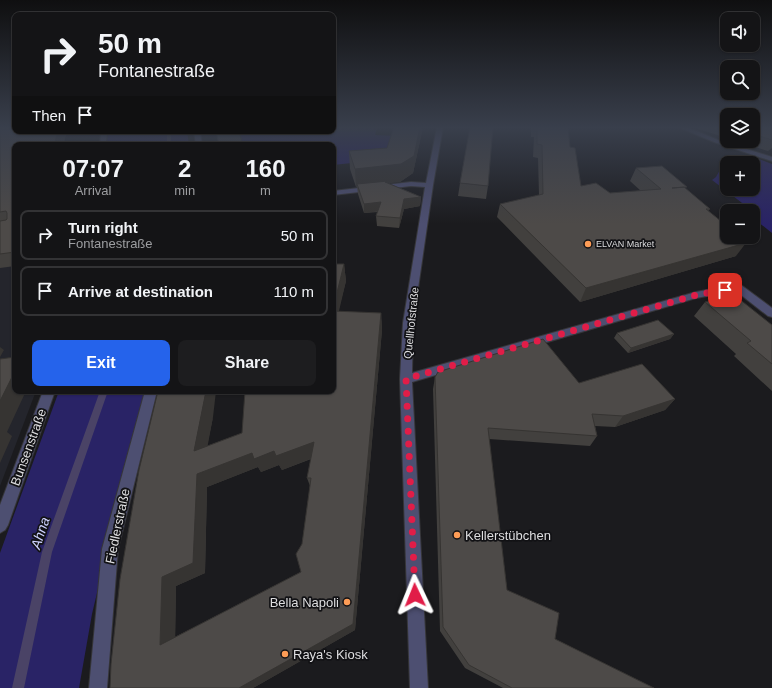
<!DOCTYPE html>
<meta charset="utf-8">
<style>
body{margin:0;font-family:Arial,sans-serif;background:#1d1d1f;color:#f1f3f6;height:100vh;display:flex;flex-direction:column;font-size:15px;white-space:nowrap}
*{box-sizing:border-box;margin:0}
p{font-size:13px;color:#9d9ea1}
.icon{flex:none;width:22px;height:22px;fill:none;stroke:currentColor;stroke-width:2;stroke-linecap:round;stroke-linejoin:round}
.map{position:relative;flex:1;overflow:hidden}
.side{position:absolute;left:12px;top:142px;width:324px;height:252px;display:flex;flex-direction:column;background:#141416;border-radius:8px;box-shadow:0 1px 3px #0004,0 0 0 1px #333335}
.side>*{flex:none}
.hud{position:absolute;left:12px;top:12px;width:324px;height:122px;border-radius:8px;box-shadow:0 1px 3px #0004,0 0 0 1px #333335;background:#141416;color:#f1f3f6;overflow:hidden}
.buttons{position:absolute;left:720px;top:12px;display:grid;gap:8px}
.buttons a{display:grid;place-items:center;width:40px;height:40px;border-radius:8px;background:#141416;box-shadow:0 1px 3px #0004,0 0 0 1px #333335;font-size:20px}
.pin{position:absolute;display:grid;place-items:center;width:34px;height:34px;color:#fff;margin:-17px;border-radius:8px;box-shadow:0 2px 6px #0006}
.me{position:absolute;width:44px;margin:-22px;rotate:358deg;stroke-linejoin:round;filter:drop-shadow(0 0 3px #0008)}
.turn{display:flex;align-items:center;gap:14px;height:84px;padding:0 20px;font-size:18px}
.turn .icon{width:52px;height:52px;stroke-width:2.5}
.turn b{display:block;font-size:28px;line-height:34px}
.then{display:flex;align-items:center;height:38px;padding:0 20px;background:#0003;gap:8px;font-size:15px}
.eta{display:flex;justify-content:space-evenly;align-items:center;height:68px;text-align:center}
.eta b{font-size:24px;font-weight:700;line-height:28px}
.action{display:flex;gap:8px;margin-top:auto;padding:8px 20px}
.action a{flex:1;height:46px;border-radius:8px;background:#2563eb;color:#fff;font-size:16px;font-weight:700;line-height:46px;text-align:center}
.action a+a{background:#1d1d1f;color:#f1f3f6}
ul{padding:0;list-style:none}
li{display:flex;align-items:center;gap:12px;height:50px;margin:0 8px 6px;padding:0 12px;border:2px solid #333335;border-radius:8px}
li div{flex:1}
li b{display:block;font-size:15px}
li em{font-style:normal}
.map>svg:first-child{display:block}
.built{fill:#24252c}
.green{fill:#292366}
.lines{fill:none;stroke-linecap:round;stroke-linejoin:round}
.stream{fill:#4a4366;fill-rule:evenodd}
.minor-casing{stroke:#363639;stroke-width:2}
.tertiary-casing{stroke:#363639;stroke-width:2}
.minor{fill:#4d4f71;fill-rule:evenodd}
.tertiary{fill:#4d4f71;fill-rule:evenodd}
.wall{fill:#42403e;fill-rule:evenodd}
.shaded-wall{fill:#363432}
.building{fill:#4d4a48;stroke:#363432;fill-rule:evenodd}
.route{stroke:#e11d48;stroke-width:7;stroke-dasharray:0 12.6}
.poi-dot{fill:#fd9c56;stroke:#121215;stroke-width:1.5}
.labels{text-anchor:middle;stroke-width:3.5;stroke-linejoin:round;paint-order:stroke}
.far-poi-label{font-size:9px;fill:#dedee0;stroke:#121215;text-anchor:start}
.street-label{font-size:11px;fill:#dedee0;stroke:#121215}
.near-street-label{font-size:13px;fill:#dedee0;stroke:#121215}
.near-poi-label{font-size:13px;fill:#dedee0;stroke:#121215;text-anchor:start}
.near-water-label{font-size:14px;font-style:italic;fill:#ced2fe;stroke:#121215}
</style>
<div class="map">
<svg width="772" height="688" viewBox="0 0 772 688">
<rect width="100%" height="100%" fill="#1b1b1e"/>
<path class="built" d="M 15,239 L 15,391 L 36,391 L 0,486 L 0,241 Z"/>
<path class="green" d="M 333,127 L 377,127 L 375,135 L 398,136 L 380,160 L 333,165 L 333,145 L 242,145 L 237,131 L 333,131 Z
M 107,131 L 187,131 L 189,145 L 106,145 Z
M 753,157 L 772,164 L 772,233 L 753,218 L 753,211 L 748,211 L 750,209 L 712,180 L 716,177 L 721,168 L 727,165 L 727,189 L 753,189 L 753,163 L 727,162 L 728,160 L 738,160 L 745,162 Z
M 59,391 L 145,391 L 92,614 L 79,688 L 0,688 L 0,553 Z"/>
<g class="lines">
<path class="stream" d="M 167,131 L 171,131 L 171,145 L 167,145 Z
M 100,391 L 108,391 L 52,552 L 24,688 L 12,688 L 42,552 Z"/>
<defs>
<path id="minor" d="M 437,127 L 443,127 L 433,185 L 413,323 L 412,373 L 696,292 L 738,284 L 741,285 L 772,308 L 772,317 L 768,316 L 736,291 L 696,298 L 412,382 L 428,688 L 410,688 L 400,379 L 403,323 L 425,187 L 411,186 L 333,195 L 333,191 L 411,182 L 426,183 Z
M 678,127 L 687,127 L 718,140 L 772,157 L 772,161 L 714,142 Z
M 194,131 L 200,131 L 202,145 L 196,145 Z
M 145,391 L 157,391 L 118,549 L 107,688 L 89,688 L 102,549 Z"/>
<path id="tertiary" d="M 101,131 L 107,131 L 106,145 L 100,145 Z
M 43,391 L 55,391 L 8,525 L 5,530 L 0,533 L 0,505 Z"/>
</defs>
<use href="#minor" class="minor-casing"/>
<use href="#tertiary" class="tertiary-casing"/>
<use href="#minor" class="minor"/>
<use href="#tertiary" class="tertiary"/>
</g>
<path class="wall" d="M 0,127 L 15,131 L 67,131 L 63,145 L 15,145 L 15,266 L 0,268 Z
M 385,127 L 423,127 L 413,173 L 400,182 L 388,183 L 421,197 L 420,206 L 404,209 L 399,228 L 377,226 L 376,216 L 378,212 L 364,213 L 358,194 L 357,187 L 356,187 L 350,169 L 349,151 L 387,148 L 394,128 Z
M 531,127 L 568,127 L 570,147 L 581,186 L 610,193 L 641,191 L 630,181 L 636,168 L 686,189 L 710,209 L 708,211 L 736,256 L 580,302 L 497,217 L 500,204 L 539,195 L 538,158 L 533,157 L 534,137 L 531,137 Z
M 692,127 L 727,127 L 727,138 Z
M 753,127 L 772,127 L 772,148 L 768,151 L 736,141 L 753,141 Z
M 460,183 L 488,186 L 486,199 L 458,196 Z
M 333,264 L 344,264 L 346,281 L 338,312 L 381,313 L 382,330 L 355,630 L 253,688 L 110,688 L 213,417 L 207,446 L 242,433 ZM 311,459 L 307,478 L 310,486 L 302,544 L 301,572 L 175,637 L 176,586 L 205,573 L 207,487 L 258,467 L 261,472 L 279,465 L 282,470 Z
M 705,302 L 772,325 L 772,391 L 734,356 L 736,354 L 694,316 Z
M 617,333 L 674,334 L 670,339 L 628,353 L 614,338 Z
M 435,377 L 579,383 L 675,399 L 665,410 L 615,427 L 595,426 L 597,436 L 590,446 L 489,439 L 507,590 L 555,639 L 654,688 L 503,688 L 465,668 L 440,631 L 433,389 Z"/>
<path class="shaded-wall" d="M 420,127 L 423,127 L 413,173 L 400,182 L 388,183 L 357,184 L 357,187 L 356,187 L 355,169 Z
M 58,131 L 67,131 L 63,145 L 54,145 Z
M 421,197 L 420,206 L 404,209 L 399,228 L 400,218 L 404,199 Z
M 381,202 L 381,211 L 364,213 L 364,204 Z
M 746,243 L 736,256 L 580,302 L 586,288 Z
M 344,264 L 346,281 L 335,328 L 333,315 L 333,309 Z
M 381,313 L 382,330 L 355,630 L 253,688 L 239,688 L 353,624 Z
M 674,334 L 670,339 L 628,353 L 631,348 Z
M 0,347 L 4,350 L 0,357 Z
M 15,371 L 15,391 L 26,391 L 7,432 L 12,436 L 0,463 L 0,401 Z
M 206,391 L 216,391 L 213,417 L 204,465 L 194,451 Z
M 675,399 L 665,410 L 615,427 L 623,416 Z
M 314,442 L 318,456 L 282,470 L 279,465 L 261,472 L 258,467 L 207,487 L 205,573 L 176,586 L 175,650 L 160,645 L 162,577 L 197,474 L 252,453 L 274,451 Z"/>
<path class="building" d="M 0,127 L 15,127 L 15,131 L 58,131 L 54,145 L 15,145 L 15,252 L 0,254 L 0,221 L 6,220 L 7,219 L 7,213 L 6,211 L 0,212 Z
M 394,127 L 420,127 L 414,156 L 401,164 L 355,169 L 349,151 L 387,148 Z
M 470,127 L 493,127 L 488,186 L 460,183 Z
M 537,127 L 568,127 L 570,147 L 575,148 L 581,186 L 596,183 L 610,193 L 661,189 L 636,168 L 662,166 L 687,187 L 672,188 L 684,187 L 710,209 L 706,209 L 727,226 L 727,237 L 740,237 L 746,243 L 586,288 L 500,204 L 543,194 L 542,145 L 537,144 Z
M 753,127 L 772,127 L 772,140 L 753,134 Z
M 216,131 L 239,131 L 243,145 L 219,145 Z
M 388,181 L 385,182 L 421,197 L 404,199 L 400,218 L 376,216 L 381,202 L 364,204 L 357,184 Z
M 333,264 L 344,264 L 333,309 Z
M 733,294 L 772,325 L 772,364 L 747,343 L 751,341 L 705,302 Z
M 333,311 L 381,313 L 353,624 L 239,688 L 110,688 L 111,664 L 120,579 L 139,470 L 158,391 L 206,391 L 194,451 L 242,433 L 245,391 L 333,391 ZM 314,442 L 307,478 L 311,478 L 302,544 L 296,554 L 301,572 L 160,645 L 162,577 L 193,563 L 197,474 L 252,453 L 254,459 L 274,451 L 276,456 Z
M 658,320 L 674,334 L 631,348 L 617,333 Z
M 543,339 L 579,383 L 642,364 L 675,399 L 623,416 L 592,414 L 597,436 L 488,428 L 507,590 L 559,613 L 555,639 L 654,688 L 512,688 L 469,665 L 443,627 L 435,377 L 438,372 Z
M 15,357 L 15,371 L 0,401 L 0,359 Z"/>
<linearGradient id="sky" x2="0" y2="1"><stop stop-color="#0f0f10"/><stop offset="0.57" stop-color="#393f4c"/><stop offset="1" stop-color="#393f4c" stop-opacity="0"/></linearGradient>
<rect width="772" height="224" fill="url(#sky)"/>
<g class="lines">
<path class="route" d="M 415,595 L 406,379 L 696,295 L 725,290"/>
</g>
<g class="poi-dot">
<circle cx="588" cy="244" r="4"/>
<circle cx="457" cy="535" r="4"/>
<circle cx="347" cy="602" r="4"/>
<circle cx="285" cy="654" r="4"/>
</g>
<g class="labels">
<g class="far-poi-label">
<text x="596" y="247">ELVAN Market</text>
</g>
<g class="street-label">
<text transform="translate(411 323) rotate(-84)" y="4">Quellhofstraße</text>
</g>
<g class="near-street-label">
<text transform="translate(28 447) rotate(-70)" y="5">Bunsenstraße</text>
<text transform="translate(117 526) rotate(-78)" y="5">Fiedlerstraße</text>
</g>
<g class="near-poi-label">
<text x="465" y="540">Kellerstübchen</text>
<text x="339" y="607" text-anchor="end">Bella Napoli</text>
<text x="293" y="659">Raya's Kiosk</text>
</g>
<g class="near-water-label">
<text transform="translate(40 533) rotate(-72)" y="5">Ahna</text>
</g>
</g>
</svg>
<div class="buttons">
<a><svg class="icon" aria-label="sound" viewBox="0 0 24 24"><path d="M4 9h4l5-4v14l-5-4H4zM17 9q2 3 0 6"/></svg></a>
<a><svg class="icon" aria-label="search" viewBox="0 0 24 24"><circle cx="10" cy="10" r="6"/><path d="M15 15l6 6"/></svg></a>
<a><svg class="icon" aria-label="layers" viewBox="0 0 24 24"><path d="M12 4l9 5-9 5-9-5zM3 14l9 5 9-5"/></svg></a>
<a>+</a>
<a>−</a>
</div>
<div class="pin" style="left:725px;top:290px;background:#d93025"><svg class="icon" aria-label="arrive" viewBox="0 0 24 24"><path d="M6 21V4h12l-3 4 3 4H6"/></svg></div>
<svg class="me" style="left:415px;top:595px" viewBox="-20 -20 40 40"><path d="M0-17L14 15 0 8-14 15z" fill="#e11d48" stroke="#fff" stroke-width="4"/></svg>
<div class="hud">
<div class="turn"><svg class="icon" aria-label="right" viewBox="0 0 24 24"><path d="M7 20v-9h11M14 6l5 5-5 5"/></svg><div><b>50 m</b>Fontanestraße</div></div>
<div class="then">Then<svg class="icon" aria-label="arrive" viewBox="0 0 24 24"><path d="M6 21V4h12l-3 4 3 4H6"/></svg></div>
</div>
<section class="side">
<div class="eta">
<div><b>07:07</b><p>Arrival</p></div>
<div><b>2</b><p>min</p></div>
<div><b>160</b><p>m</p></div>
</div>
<ul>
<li><svg class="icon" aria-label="right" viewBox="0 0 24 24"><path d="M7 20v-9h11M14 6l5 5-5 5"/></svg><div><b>Turn right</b><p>Fontanestraße</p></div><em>50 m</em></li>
<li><svg class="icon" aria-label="arrive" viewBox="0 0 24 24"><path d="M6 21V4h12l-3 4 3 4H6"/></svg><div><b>Arrive at destination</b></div><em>110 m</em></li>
</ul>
<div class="action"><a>Exit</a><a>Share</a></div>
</section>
</div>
